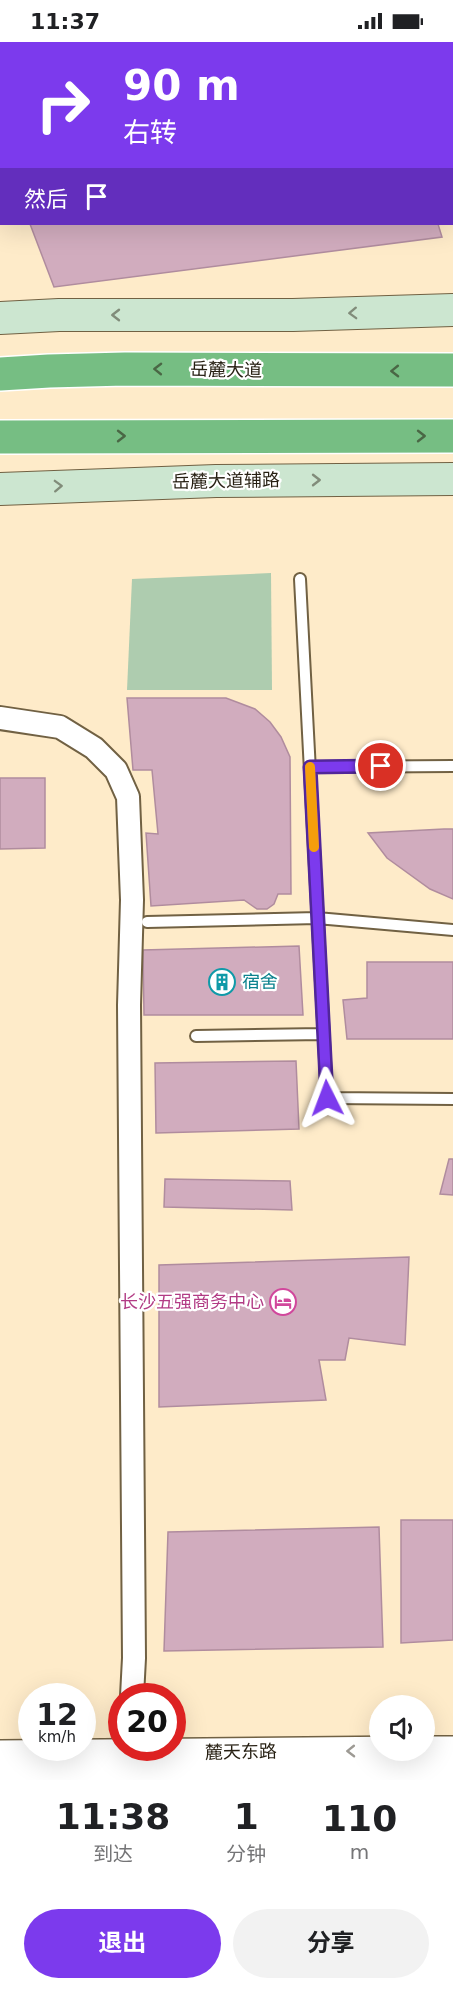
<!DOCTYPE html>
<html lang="zh">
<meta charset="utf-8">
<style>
body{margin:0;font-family:"DejaVu Sans","Noto Sans SC",sans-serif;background:#f2f2f2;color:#202124;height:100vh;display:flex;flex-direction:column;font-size:22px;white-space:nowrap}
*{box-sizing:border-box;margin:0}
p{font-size:20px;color:#757577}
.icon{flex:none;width:33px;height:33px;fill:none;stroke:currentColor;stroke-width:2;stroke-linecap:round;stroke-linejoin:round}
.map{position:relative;height:1738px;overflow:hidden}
.sheet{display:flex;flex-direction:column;background:#fff;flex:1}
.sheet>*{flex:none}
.hud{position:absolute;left:0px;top:0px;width:453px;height:183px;box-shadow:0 6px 24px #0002;background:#7c3aed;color:#fff;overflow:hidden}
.tools{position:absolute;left:369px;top:1653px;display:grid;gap:12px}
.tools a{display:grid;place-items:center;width:66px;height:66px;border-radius:50%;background:#fff;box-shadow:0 6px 24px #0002;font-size:30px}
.speed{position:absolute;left:18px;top:1641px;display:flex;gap:12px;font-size:30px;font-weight:700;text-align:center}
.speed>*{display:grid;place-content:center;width:78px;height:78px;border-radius:50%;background:#fff;box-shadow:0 6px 24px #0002;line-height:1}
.speed small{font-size:15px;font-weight:400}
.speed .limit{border:9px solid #d22;background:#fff;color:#111}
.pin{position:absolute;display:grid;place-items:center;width:51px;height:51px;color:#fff;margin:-26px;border:3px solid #fff;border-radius:50%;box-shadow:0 2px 6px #0007}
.me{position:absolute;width:66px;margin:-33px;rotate:357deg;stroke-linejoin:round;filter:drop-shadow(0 0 4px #0008)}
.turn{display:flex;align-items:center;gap:21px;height:126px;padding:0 24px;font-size:27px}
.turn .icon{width:78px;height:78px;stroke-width:2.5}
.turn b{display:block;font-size:42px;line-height:51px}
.then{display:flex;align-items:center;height:57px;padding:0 24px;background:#0003;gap:12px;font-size:22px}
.eta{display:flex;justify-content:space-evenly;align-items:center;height:102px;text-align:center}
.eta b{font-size:36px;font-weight:700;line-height:42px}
.button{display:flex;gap:12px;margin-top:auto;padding:12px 24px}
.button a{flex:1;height:69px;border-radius:36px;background:#7c3aed;color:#fff;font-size:24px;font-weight:700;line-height:69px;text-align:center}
.button a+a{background:#f2f2f2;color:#202124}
.status{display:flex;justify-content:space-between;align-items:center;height:42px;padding:0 30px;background:#fff;direction:ltr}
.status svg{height:16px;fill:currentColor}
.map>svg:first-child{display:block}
.green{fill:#aeccaf}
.building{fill:#d1acbe;stroke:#b08c9e;stroke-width:1.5}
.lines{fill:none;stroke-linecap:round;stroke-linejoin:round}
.service-casing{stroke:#716143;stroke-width:14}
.minor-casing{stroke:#716143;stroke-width:26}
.tertiary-casing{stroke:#716143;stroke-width:30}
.secondary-casing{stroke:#716143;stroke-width:34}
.trunk-casing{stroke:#fff;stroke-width:36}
.service{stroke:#fff;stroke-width:10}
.minor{stroke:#fff;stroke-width:22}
.tertiary{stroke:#fff;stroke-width:27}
.secondary{stroke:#cce6d0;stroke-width:32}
.trunk{stroke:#76be83;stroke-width:33}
.oneway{stroke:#818c7a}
.oneway2{stroke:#4a6745}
.oneway3{stroke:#9d9a94}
.route-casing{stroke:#51269a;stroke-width:15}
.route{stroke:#7c3aed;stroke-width:10}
.slow{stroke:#f59e0b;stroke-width:10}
.labels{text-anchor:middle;stroke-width:4.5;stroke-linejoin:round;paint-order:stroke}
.street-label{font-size:18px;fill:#261f12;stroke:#fff}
.culture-label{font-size:18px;fill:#0d838f;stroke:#fff;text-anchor:start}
.hotel-label{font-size:18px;fill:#b23c85;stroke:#fff;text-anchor:end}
</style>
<div class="status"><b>11:37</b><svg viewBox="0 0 49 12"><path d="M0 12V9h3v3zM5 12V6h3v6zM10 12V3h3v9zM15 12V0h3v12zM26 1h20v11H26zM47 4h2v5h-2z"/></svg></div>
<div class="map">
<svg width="453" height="1738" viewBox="0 0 453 1738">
<rect width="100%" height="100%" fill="#feebc9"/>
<path class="green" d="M 271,531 L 272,648 L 127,648 L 132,537 Z"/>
<path class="building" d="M 0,0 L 382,0 L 383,2 L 2,2 L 2,107 Z
M 30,182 L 438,182 L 442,195 L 54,245 Z
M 127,656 L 226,656 L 255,667 L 270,680 L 281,695 L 290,715 L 291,852 L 278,852 L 274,862 L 267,867 L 257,867 L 244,858 L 151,864 L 146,791 L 158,792 L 152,728 L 133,728 Z
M 0,736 L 45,736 L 45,806 L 0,807 Z
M 444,787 L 453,787 L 453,857 L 430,847 L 387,816 L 368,791 Z
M 299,904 L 303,973 L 144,973 L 143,908 Z
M 367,920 L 453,920 L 453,997 L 347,997 L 343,958 L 367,956 Z
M 296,1019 L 299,1087 L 156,1091 L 155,1021 Z
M 449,1117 L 453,1117 L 453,1153 L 440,1152 Z
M 165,1137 L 290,1139 L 292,1168 L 164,1165 Z
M 409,1215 L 405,1303 L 349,1296 L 345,1318 L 319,1318 L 326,1358 L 159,1365 L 159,1223 Z
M 401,1478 L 453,1478 L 453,1598 L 401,1601 Z
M 379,1485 L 383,1605 L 164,1609 L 168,1490 Z"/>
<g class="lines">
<defs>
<path id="service" d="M 300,537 L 327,1056 L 453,1057
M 310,725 L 453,724
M 147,880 L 317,876 L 453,888
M 196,994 L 323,992"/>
<path id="minor" d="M 0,676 L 60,685 L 94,706 L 116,728 L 128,755 L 132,858 L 129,963 L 134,1616 L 132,1654"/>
<path id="tertiary" d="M 424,1708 L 453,1708
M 0,1712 L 410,1708
M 0,1736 L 453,1732"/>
<path id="secondary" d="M 0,276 L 59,273 L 293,273 L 453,268
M 0,447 L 216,439 L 453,437"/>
<path id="trunk" d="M 0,332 L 49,329 L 125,327 L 453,328
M 0,395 L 453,394"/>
</defs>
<use href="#service" class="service-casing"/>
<use href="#minor" class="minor-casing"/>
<use href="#tertiary" class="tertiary-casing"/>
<use href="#secondary" class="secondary-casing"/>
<use href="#trunk" class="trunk-casing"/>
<use href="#service" class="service"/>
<use href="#minor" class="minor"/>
<use href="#tertiary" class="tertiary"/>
<use href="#secondary" class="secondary"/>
<use href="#trunk" class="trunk"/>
</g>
<defs><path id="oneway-chevron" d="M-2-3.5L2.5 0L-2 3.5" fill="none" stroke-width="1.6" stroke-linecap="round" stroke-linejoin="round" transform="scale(1.5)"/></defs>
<g class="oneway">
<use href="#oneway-chevron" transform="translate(353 271) rotate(178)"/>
<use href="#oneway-chevron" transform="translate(116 273) rotate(180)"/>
<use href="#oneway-chevron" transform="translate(316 438)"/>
<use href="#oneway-chevron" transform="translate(58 444) rotate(-2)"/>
</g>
<g class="oneway2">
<use href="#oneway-chevron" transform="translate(158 327) rotate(-179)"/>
<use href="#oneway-chevron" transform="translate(395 329) rotate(179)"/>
<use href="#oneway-chevron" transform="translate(121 394)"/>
<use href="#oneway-chevron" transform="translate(421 394)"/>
</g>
<use class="oneway3" href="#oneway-chevron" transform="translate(351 1709) rotate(179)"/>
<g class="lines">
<defs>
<path id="route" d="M 327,1056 L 310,725 L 381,724"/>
</defs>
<use href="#route" class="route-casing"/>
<use href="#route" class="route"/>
<path class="slow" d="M 310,725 L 314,805"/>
</g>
<defs>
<symbol id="building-ring" viewBox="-11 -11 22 22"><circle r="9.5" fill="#fff" stroke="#0f9aa8" stroke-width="1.5"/><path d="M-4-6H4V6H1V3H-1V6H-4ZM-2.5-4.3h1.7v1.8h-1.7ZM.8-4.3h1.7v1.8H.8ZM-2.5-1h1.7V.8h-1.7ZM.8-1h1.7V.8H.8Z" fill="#0f9aa8"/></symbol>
<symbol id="hotel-ring" viewBox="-11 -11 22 22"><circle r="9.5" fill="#fff" stroke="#d1479c" stroke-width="1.5"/><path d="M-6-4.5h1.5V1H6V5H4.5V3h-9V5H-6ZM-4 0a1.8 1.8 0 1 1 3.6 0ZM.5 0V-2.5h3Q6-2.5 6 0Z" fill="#d1479c"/></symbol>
</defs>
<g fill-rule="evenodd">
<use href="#building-ring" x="207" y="925" width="30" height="30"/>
<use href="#hotel-ring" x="268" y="1245" width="30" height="30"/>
</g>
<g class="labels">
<g class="street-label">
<text transform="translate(226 328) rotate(1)" y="6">岳麓大道</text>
<text transform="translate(226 439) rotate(-1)" y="6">岳麓大道辅路</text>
<text transform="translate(241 1710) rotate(-1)" y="6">麓天东路</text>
</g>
<g class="culture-label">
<text x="242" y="946">宿舍</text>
</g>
<g class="hotel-label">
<text x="264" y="1266">长沙五强商务中心</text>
</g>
</g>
</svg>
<div class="tools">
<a><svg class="icon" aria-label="sound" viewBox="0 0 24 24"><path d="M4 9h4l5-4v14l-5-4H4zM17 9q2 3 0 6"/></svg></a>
</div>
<div class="speed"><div>12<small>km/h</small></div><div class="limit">20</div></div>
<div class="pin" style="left:381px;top:724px;background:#d93025"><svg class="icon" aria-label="arrive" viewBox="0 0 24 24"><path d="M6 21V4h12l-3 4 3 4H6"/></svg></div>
<svg class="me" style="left:327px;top:1056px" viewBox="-20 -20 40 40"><path d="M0-17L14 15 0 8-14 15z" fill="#7c3aed" stroke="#fff" stroke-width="4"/></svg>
<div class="hud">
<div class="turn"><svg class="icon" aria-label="right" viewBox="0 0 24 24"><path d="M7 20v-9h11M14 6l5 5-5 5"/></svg><div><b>90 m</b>右转</div></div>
<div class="then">然后<svg class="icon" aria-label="arrive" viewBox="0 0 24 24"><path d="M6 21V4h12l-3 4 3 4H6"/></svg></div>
</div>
</div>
<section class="sheet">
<div class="eta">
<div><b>11:38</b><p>到达</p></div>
<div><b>1</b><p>分钟</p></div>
<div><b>110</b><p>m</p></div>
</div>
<div class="button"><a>退出</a><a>分享</a></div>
</section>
